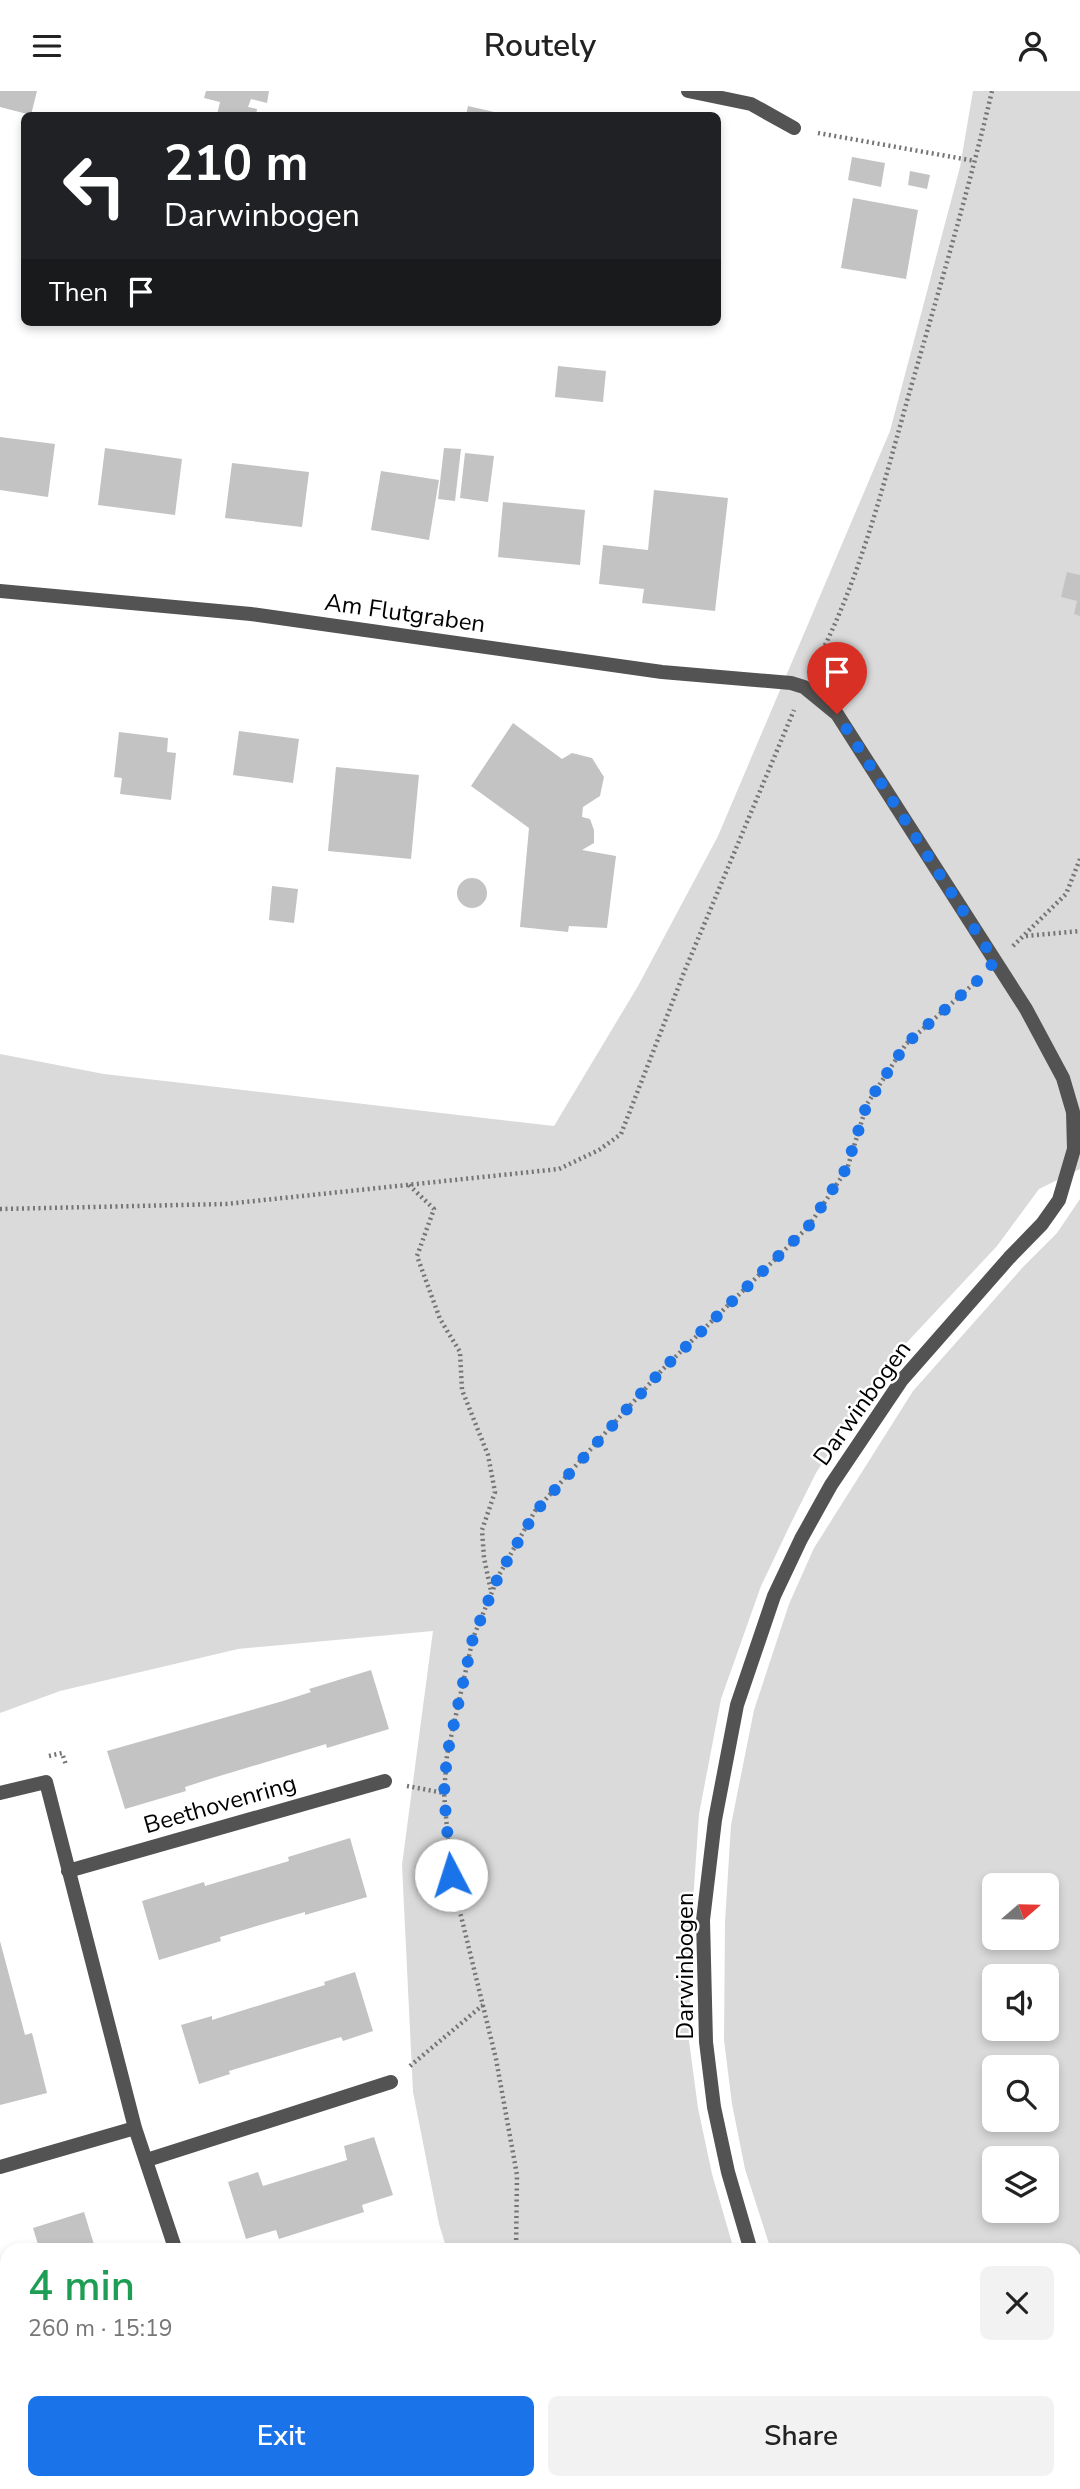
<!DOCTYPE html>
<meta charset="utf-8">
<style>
body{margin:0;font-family:"Nunito Sans",sans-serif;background:#f2f2f2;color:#222;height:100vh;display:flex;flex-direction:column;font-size:26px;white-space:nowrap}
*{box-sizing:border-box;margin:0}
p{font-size:23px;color:#767676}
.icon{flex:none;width:38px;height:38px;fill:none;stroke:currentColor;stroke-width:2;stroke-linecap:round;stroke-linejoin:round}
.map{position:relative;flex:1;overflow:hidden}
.sheet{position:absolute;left:0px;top:2152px;width:1082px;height:247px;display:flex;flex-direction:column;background:#fff;border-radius:21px 21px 0 0;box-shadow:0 4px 10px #0003}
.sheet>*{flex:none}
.hud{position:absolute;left:21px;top:21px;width:700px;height:214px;border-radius:10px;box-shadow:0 4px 10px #0003;background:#202124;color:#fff;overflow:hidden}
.needle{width:46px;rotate:70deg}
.tools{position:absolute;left:982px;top:1782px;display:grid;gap:14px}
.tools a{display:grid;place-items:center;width:77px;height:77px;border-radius:10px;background:#fff;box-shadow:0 4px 10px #0003;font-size:35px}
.pin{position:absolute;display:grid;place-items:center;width:60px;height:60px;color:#fff;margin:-72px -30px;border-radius:50% 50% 50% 0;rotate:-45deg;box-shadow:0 0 7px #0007}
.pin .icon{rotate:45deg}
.me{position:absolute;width:77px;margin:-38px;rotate:355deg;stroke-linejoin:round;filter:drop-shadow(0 0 5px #0008)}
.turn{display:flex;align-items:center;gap:24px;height:147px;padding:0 28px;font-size:32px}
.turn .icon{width:91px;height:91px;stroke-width:2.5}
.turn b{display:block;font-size:49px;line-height:60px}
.then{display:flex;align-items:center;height:66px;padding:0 28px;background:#0003;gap:14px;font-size:26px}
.round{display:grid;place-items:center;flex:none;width:74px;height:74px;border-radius:10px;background:#f2f2f2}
.summary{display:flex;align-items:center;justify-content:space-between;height:119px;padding:0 28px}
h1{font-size:42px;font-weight:600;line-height:52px;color:#1e9e55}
.action{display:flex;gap:14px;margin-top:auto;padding:14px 28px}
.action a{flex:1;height:80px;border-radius:10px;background:#1a73e8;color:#fff;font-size:28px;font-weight:600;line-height:80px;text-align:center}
.action a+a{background:#f2f2f2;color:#222}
header{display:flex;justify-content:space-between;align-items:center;height:91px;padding:0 28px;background:#fff;font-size:32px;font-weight:600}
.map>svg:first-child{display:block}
.green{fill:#dadada;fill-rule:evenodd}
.building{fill:#c3c3c3}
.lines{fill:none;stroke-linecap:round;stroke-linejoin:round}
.path{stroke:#757575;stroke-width:4.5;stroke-dasharray:2 3.5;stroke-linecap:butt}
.street{stroke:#535353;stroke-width:14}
.route{stroke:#1a73e8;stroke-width:12;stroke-dasharray:0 21.6}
.labels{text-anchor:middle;stroke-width:5;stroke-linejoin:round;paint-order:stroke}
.street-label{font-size:24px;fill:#000;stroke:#fff}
</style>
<header><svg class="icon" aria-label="menu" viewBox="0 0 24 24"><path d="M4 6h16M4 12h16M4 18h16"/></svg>Routely<svg class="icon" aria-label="person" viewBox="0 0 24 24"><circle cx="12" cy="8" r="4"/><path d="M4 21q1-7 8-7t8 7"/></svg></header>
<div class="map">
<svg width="1080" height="2398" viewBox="0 0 1080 2398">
<rect width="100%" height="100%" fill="#fff"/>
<path class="green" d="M 973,0 L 1080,0 L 1080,1078 L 1039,1098 L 997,1155 L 882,1278 L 816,1382 L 791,1432 L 761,1495 L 721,1608 L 699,1723 L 692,1826 L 689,1950 L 698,2017 L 712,2083 L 734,2159 L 447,2159 L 439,2133 L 413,2001 L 402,1774 L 433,1540 L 238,1558 L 60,1600 L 0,1622 L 0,963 L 104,983 L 554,1035 L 638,895 L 718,745 L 890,340 L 960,76 Z
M 1080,1108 L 1080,2398 L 899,2398 L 896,2392 L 1074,2392 L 1074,2160 L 771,2159 L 745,2078 L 732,2013 L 724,1949 L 725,1831 L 731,1734 L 754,1619 L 789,1513 L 814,1457 L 913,1300 L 1023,1176 L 1057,1142 ZM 994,1794 L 1046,1794 L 1046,1846 L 994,1846 ZM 994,1885 L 1046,1885 L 1046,1937 L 994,1937 ZM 994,1976 L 1046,1976 L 1046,2028 L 994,2028 ZM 994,2067 L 1046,2067 L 1046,2119 L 994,2119 Z
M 519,2392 L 814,2392 L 816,2398 L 520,2398 Z"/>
<path class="building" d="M 0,0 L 37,0 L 31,24 L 0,16 Z
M 206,0 L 269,0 L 267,12 L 251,8 L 248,16 L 257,18 L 256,24 L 217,24 L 220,11 L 204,7 Z
M 468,15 L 503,23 L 503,24 L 466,24 Z
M 852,66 L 885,72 L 881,96 L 848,89 Z
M 910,80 L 930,84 L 927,98 L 908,94 Z
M 853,107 L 918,119 L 906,188 L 841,177 Z
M 558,275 L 606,280 L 603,311 L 555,306 Z
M 0,346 L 55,353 L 48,406 L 0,399 Z
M 105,357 L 182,368 L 175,424 L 98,414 Z
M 444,357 L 461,358 L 455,410 L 438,408 Z
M 465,362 L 494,365 L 488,411 L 460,407 Z
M 232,372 L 309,381 L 302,436 L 225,427 Z
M 381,380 L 439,389 L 429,449 L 371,439 Z
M 654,399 L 728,407 L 715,520 L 642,512 L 644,498 L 599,493 L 603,454 L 648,459 Z
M 503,411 L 585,419 L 580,474 L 498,466 Z
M 1067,481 L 1080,484 L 1080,525 L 1074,523 L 1077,510 L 1061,506 Z
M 513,632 L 562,668 L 572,662 L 592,667 L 604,686 L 600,705 L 583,716 L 582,726 L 590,728 L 594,739 L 594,752 L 582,759 L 616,765 L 607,837 L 569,835 L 568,841 L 520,836 L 529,737 L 471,695 Z
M 239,640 L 299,648 L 293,692 L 233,684 Z
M 119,641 L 168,647 L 167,661 L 176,662 L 171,709 L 120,703 L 122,687 L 114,686 Z
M 336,676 L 419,684 L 411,768 L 328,760 Z
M457 802a15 15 0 1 1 30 0a15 15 0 1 1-30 0Z
M 272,795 L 298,798 L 294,832 L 269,829 Z
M 371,1579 L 389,1638 L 327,1657 L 326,1653 L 213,1687 L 185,1696 L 186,1700 L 125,1718 L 107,1660 L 283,1610 L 311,1601 L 309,1598 Z
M 350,1747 L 367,1806 L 305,1824 L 305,1821 L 277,1829 L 220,1846 L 221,1850 L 159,1869 L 142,1810 L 204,1791 L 205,1795 L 289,1770 L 288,1766 Z
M 0,1850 L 25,1944 L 32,1942 L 47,2002 L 0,2014 Z
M 355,1881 L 373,1940 L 343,1950 L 341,1946 L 229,1980 L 230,1983 L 199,1993 L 181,1934 L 212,1925 L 212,1929 L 325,1894 L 324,1891 Z
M 374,2046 L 393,2104 L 362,2114 L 364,2121 L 279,2148 L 276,2139 L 246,2148 L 228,2091 L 258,2081 L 263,2095 L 347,2069 L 344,2055 Z
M 84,2121 L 96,2160 L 40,2160 L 33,2137 Z
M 7,2329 L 7,2387 L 0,2389 L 0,2331 Z
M 322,2392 L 484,2392 L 484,2393 L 468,2398 L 324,2398 Z"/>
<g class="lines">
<path class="path" d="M 818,42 L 975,70
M 815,574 C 860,489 883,395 909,303 C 938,202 968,102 992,0
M 1026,845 L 1080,840
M 1013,855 L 1066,803 L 1080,768
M 409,1094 L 434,1118 L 417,1165 L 440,1228 L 460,1261 L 462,1299 L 488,1364 L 495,1401 L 482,1439 L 484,1467 L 491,1500
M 0,1118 L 226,1113 L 559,1078 L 599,1059 L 621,1043 L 685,879 L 794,619
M 49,1665 L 62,1662 L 66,1674
M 407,1695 L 444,1702
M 410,1975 L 483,1914
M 516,2160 L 517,2084 L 496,1968 L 451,1784 L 444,1702 L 447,1664 L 473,1547 L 499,1484 L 535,1420 L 662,1279 L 808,1136 L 847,1078 L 867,1013 L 906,953 L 979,888
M 572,2392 L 574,2398
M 886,2392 L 889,2398
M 665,2398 L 682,2392"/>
<path class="street" d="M 688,0 L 751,13 L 794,37
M 0,500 L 251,523 L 662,581 L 791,592 L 804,596 L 837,623 L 1026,918 L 1063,987 L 1073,1021 L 1074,1058 L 1059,1109 L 1042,1133 L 1009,1167 L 901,1290 L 831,1394 L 801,1448 L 774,1505 L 737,1614 L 715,1729 L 703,1829 L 706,1951 L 714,2016 L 728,2081 L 751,2160
M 0,1702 L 46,1691 L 135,2037 L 176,2160
M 68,1780 L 385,1690
M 147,2069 L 391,1991
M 0,2076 L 135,2037
M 249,2392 L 251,2398
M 844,2392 L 847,2398
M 213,2398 L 232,2392
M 779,2398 L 796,2392"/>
</g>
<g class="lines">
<path class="route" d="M 451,1784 L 444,1702 L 447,1664 L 473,1547 L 499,1484 L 536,1420 L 662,1279 L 808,1136 L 846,1078 L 867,1013 L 906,953 L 977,890 L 995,870 L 837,623"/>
</g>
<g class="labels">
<g class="street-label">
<text transform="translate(405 522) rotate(8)" y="8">Am Flutgraben</text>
<text transform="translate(862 1312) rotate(-54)" y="8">Darwinbogen</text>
<text transform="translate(220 1713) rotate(-16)" y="8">Beethovenring</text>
<text transform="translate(685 1875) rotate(-90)" y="8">Darwinbogen</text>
</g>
</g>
</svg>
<div class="tools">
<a><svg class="needle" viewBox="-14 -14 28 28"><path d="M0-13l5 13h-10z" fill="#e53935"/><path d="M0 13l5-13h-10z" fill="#767676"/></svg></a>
<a><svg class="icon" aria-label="sound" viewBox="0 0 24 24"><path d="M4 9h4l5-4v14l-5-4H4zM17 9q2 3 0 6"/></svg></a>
<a><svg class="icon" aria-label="search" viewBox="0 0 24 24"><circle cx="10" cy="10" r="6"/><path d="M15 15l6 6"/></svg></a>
<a><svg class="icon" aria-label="layers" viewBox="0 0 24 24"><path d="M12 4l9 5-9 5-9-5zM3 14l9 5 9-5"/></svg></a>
</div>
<div class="pin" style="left:837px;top:623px;background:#d93025"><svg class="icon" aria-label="arrive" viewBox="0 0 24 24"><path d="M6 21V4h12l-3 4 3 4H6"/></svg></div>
<svg class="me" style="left:451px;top:1784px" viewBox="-20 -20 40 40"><circle r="19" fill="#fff"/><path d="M0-13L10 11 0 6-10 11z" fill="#1a73e8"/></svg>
<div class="hud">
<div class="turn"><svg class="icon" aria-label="left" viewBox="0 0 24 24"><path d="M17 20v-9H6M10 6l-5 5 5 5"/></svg><div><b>210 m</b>Darwinbogen</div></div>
<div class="then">Then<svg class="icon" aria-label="arrive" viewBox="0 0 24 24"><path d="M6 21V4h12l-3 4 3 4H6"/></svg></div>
</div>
<section class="sheet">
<div class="summary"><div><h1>4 min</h1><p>260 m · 15:19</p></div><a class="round"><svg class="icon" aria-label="close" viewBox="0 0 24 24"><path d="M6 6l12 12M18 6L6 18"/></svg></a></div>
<div class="action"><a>Exit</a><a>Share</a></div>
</section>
</div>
